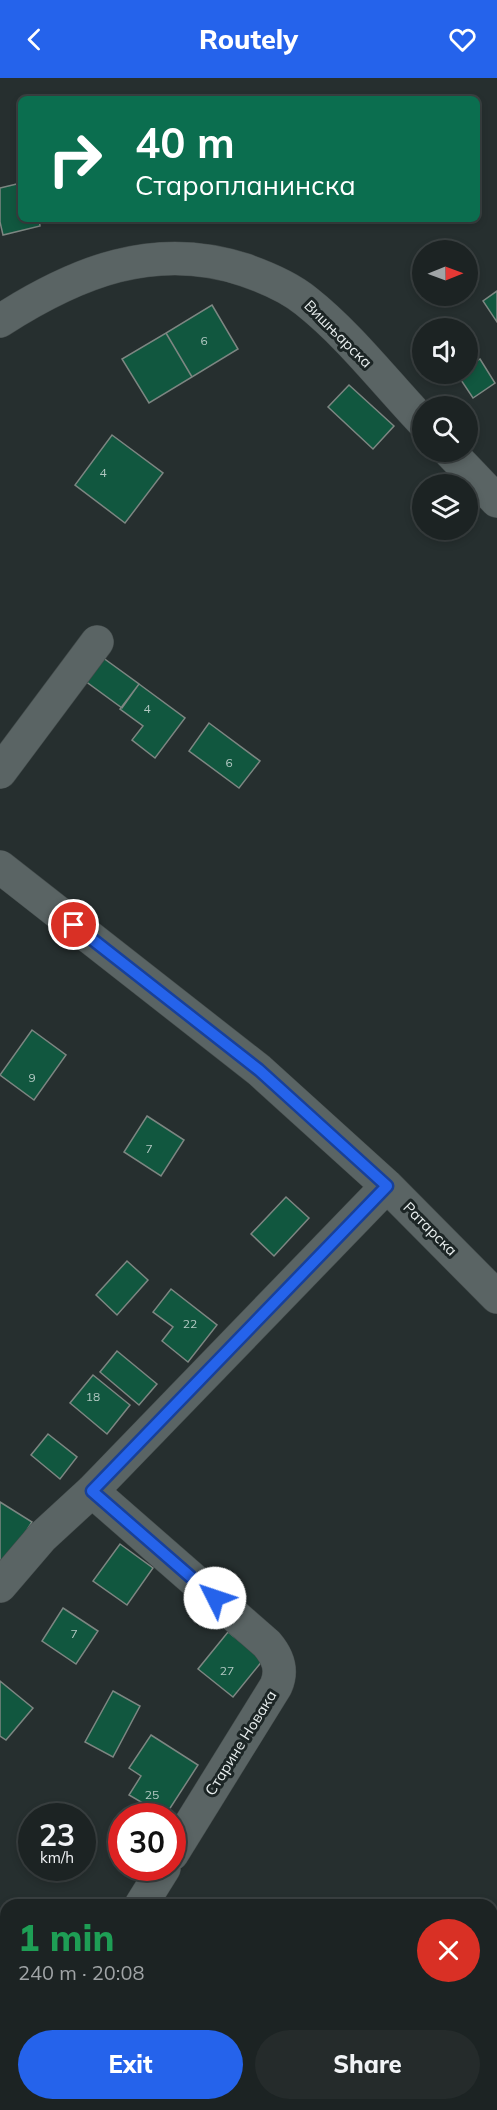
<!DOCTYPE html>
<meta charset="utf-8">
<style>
body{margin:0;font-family:Mulish,sans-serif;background:#252b2b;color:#f1f3f6;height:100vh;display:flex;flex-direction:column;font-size:22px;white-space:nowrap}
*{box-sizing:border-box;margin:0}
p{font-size:20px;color:#a0a4a6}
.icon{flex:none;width:33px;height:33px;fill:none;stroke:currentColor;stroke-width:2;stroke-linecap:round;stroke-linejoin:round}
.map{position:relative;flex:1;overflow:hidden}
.sheet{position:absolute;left:0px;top:1821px;width:498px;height:212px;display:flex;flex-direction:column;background:#1c2323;border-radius:18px 18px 0 0;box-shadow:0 3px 9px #0003,0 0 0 2px #3a4041}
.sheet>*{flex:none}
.banner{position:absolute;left:18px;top:18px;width:462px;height:126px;border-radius:9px;box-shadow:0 3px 9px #0003,0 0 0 2px #3a4041;background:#0b6e4f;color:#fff;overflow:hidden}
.needle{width:39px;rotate:89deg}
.fabs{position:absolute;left:412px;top:162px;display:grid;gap:12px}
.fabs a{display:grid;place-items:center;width:66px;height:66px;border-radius:50%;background:#1c2323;box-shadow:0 3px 9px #0003,0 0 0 2px #3a4041;font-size:30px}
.speed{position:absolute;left:18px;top:1725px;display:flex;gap:12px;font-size:30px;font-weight:700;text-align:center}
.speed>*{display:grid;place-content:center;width:78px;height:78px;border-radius:50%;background:#1c2323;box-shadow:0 3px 9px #0003,0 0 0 2px #3a4041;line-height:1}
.speed small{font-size:15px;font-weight:400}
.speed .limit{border:9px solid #d22;background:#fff;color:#111}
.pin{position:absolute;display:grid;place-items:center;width:51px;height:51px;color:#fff;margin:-26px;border:3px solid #fff;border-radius:50%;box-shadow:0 2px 6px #0007}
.me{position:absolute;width:66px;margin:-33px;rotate:311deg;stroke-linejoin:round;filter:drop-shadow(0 0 4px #0008)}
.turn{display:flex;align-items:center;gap:21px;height:126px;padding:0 18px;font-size:27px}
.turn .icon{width:78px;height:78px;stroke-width:2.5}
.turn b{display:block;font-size:42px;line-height:51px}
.round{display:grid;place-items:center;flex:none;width:63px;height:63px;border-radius:32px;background:#252b2b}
.summary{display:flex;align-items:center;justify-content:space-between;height:102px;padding:0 18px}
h1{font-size:36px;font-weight:800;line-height:45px;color:#1e9e55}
.action{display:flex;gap:12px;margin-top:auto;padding:12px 18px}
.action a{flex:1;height:69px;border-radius:36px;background:#2563eb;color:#fff;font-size:24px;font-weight:800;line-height:69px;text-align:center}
.action a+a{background:#252b2b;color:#f1f3f6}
header{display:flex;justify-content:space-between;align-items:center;height:78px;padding:0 18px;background:#2563eb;color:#fff;font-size:27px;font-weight:800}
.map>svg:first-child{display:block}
.building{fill:#11573f;stroke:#7d8682;stroke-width:1.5}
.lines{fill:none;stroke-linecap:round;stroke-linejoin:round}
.minor-casing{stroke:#434b4b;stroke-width:34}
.minor{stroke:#5a6464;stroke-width:33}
.route-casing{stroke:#184099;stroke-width:15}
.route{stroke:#2563eb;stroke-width:10}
.labels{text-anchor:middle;stroke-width:6;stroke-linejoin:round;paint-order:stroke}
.number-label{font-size:12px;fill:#b2c8c2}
.street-label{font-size:15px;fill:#e8eeee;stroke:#1c2525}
</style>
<header><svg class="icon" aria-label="back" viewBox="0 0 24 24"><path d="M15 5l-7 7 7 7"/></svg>Routely<svg class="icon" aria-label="heart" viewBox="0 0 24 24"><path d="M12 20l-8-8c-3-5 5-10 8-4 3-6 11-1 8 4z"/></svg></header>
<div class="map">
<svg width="497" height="2032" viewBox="0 0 497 2032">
<rect width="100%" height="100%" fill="#262f2f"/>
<path class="building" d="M 21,105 L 21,141 L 39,141 L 40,148 L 3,157 L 0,144 L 0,110 Z
M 497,213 L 497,244 L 483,223 Z
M 212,227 L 238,271 L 192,299 L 166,255 Z
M 166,255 L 192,299 L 149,325 L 122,281 Z
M 480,281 L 495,305 L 473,320 L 457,296 L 468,296 L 468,289 Z
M 349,307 L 394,348 L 373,371 L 328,329 Z
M 112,357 L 163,395 L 125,445 L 75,407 Z
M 95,574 L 139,606 L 122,630 L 77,597 Z
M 139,606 L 185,640 L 155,680 L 132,662 L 143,648 L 120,631 Z
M 209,645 L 260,683 L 239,710 L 189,673 Z
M 32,952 L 66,977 L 34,1022 L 0,997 Z
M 147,1038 L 184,1062 L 161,1098 L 124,1074 Z
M 286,1119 L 309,1140 L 274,1178 L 251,1156 Z
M 127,1183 L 148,1202 L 117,1237 L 96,1217 Z
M 171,1211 L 217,1247 L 188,1284 L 162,1263 L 173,1249 L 153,1234 Z
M 117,1273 L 157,1306 L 139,1327 L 100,1294 Z
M 93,1297 L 130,1327 L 107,1356 L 70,1325 Z
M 48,1356 L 77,1379 L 60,1401 L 31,1377 Z
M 0,1424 L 32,1444 L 4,1487 L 0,1485 Z
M 120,1466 L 153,1490 L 127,1527 L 93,1503 Z
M 63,1530 L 98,1553 L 76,1586 L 42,1563 Z
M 228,1554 L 263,1582 L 233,1619 L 198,1591 Z
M 0,1603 L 33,1630 L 6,1662 L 0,1658 Z
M 113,1613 L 140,1628 L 113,1679 L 85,1664 Z
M 151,1657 L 198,1687 L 165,1738 L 129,1717 L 141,1698 L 129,1690 Z"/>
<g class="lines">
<defs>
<path id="minor" d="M 0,243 C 76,194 155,162 245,192 C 265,199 289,209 306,223 C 349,257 385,304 423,344
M 450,374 L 497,423
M 0,694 L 97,564
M 0,789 L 259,992 L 387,1108 L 497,1219
M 92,1413 L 267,1566 C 278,1579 283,1592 276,1608 L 172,1776
M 0,1508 L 42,1459 L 92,1413 L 387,1108
M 141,1827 L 164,1790
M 0,1974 L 6,1975"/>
</defs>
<use href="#minor" class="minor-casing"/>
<use href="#minor" class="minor"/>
</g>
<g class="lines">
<defs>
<path id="route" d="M 74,847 L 259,992 L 387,1108 L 92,1413 L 215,1520"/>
</defs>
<use href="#route" class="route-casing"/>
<use href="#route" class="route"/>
</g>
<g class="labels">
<g class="number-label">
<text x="204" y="267">6</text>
<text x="103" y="399">4</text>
<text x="147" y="635">4</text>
<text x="229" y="689">6</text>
<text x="32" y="1004">9</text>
<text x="149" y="1075">7</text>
<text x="190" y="1250">22</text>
<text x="93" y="1323">18</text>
<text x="74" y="1560">7</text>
<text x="227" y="1597">27</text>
<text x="152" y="1721">25</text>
</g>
<g class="street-label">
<text transform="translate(338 256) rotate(45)" y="5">Вишњарска</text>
<text transform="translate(430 1151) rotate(45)" y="5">Ратарска</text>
<text transform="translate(241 1665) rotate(-58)" y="5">Старине Новака</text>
</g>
</g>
</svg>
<div class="fabs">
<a><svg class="needle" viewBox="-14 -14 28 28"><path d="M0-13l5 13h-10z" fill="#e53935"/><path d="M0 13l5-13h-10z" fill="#a0a4a6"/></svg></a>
<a><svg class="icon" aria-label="sound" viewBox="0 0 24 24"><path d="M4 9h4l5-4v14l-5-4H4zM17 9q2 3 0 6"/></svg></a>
<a><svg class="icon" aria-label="search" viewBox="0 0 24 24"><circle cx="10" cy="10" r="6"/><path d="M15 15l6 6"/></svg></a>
<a><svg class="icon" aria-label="layers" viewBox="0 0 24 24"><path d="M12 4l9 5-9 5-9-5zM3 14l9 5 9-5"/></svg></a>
</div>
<div class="speed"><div>23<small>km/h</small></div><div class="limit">30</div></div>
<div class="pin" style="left:74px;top:847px;background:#d93025"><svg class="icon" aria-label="arrive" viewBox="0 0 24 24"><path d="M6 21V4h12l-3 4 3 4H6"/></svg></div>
<svg class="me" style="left:215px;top:1520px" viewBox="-20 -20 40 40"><circle r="19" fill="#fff"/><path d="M0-13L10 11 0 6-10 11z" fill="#2563eb"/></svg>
<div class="banner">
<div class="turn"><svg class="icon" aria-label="right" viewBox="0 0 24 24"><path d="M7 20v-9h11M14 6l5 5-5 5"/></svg><div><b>40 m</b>Старопланинска</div></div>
</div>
<section class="sheet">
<div class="summary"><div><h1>1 min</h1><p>240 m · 20:08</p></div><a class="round" style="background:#d93025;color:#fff"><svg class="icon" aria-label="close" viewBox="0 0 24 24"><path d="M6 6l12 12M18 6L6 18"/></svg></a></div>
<div class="action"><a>Exit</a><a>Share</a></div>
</section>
</div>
